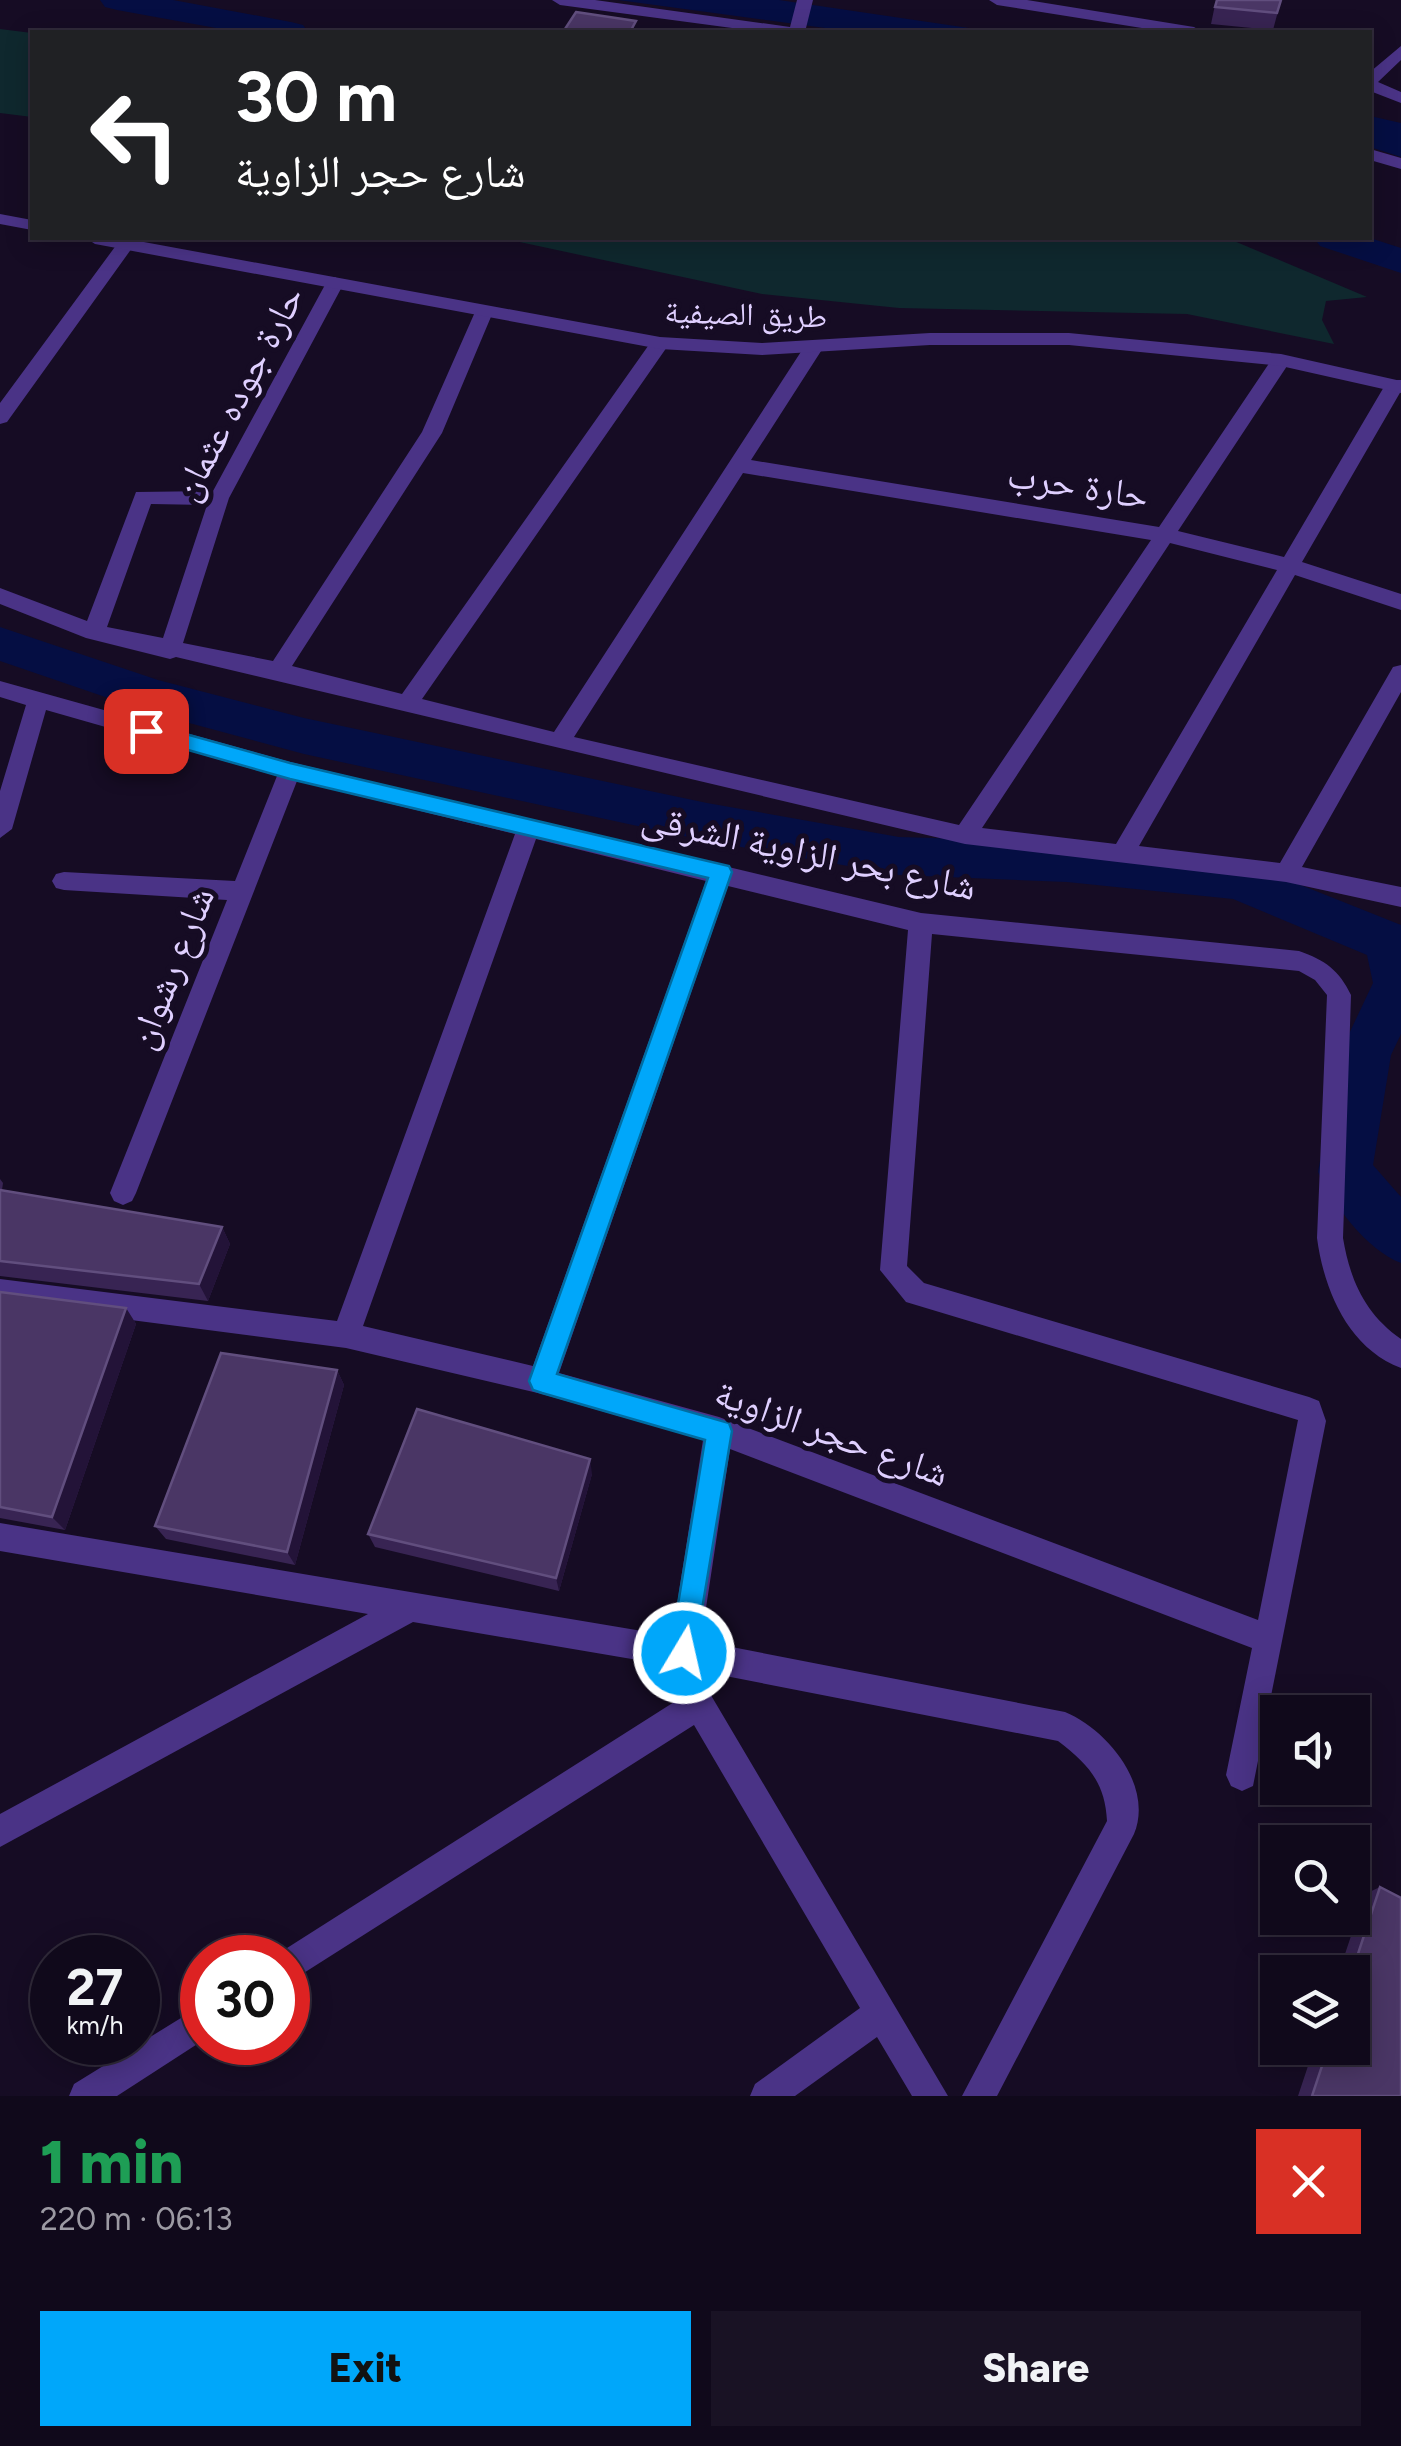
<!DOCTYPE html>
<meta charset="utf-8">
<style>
body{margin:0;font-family:Figtree,"Noto Naskh Arabic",sans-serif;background:#191224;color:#f1f3f6;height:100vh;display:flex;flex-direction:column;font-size:38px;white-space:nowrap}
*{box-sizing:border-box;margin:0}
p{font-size:32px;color:#9c9aa3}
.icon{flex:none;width:55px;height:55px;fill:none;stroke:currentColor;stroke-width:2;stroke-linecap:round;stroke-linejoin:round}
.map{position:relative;height:2096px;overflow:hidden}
.panel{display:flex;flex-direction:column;background:#10091b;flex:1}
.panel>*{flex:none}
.top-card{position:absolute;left:30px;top:30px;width:1342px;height:210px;border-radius:0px;box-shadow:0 5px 25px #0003,0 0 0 2px #302a3a;background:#202124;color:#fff;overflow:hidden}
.fabs{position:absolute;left:1260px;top:1695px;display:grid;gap:20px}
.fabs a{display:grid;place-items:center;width:110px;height:110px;border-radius:0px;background:#10091b;box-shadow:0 5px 25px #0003,0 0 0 2px #302a3a;font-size:50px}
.speed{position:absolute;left:30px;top:1935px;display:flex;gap:20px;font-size:50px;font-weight:700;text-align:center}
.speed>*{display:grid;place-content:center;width:130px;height:130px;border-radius:50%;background:#10091b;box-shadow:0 5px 25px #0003,0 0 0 2px #302a3a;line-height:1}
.speed small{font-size:25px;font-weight:400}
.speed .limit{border:15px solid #d22;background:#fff;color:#111}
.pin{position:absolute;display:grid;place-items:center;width:85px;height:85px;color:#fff;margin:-42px;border-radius:20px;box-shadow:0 5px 15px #0006}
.me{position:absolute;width:110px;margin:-55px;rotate:9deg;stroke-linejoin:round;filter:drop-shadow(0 0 8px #0008)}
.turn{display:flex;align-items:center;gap:35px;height:210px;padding:0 40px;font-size:45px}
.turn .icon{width:130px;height:130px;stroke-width:2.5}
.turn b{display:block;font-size:70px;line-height:85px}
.round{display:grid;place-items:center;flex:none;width:105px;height:105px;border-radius:0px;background:#191224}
.summary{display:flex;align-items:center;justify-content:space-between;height:170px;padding:0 40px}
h1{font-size:60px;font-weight:800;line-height:75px;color:#1e9e55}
.button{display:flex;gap:20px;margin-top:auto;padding:20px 40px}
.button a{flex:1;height:115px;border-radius:0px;background:#00a7fa;color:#111;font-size:40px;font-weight:800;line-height:115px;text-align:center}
.button a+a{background:#191224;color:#f1f3f6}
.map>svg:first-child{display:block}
.green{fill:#0f282e}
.water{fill:#050e43}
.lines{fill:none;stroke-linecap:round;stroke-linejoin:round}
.canal{fill:#050e43;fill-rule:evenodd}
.minor{fill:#4a3386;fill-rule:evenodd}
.tertiary{fill:#4a3386;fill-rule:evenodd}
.wall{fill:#382453}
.shaded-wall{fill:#231338}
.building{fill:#4a3665;stroke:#614e7e;stroke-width:2.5}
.route{fill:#00a7fa;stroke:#006da2;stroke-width:2.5}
.labels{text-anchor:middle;stroke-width:10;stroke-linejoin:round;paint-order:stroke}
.far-street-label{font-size:32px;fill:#dfcfff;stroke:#160c24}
.street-label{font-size:38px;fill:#dfcfff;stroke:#160c24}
</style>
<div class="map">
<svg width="1401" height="2096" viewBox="0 0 1401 2096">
<rect width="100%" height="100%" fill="#160c24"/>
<path class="green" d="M 0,29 L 32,33 L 32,117 L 0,113 Z
M 501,238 L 1227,238 L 1367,297 L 1326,301 L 1322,320 L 1334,344 L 1187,314 L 899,308 L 762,294 Z"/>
<path class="water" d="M 618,0 L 779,0 L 996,32 L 855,32 Z
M 1370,116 L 1401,123 L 1401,157 L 1370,147 Z"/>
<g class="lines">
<path class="canal" d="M 100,0 L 173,0 L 291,22 L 303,25 L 308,32 L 238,32 L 117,10 L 105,7 Z
M 1314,238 L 1370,238 L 1401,248 L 1401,273 L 1320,246 Z
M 0,627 L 158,680 L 304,718 L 707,803 L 899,837 L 1067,842 L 1238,860 L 1401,925 L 1401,1034 L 1391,1055 L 1373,1165 L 1401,1197 L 1401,1263 C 1367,1250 1333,1205 1318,1172 L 1339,1055 L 1373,983 L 1367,955 L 1233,899 L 1067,882 L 899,875 L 707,841 L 304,754 L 152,713 L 0,661 Z"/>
<path class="minor" d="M 552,0 L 595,0 L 790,27 L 797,0 L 813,0 L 805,32 L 762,32 L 560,5 Z
M 989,0 L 1027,0 L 1194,27 L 1202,32 L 1167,32 L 997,5 Z
M 1401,46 L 1401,60 L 1378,82 L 1401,92 L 1401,103 L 1370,91 L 1370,72 Z
M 1370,149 L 1401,158 L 1401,169 L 1370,160 Z
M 126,238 L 135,244 L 132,248 L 7,422 L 0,424 L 0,403 L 120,240 Z
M 335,277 L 344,283 L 229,498 L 183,643 L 273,661 L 422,432 L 475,312 L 484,306 L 493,312 L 442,433 L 292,666 L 402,694 L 653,339 L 667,339 L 667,347 L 422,699 L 554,732 L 806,344 L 820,344 L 823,348 L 751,460 L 1159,527 L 1274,356 L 1288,356 L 1291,360 L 1178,531 L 1284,557 L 1388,380 L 1401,380 L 1401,391 L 1302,562 L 1401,594 L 1401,610 L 1295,575 L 1139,846 L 1280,863 L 1393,667 L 1401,665 L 1401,692 L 1302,867 L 1401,887 L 1401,907 L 1286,882 L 965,844 L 176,657 L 170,659 L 86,638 L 0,604 L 0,588 L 87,621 L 136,492 L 213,491 L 326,283 ZM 743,473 L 1151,540 L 959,825 L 574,737 ZM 151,504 L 207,505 L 163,638 L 107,627 ZM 1170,543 L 1277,570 L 1116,844 L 982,828 Z
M 0,681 L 290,762 L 921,913 L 1299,951 C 1325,960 1339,970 1351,995 L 1343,1238 C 1350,1280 1365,1314 1401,1339 L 1401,1368 C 1348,1348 1324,1290 1317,1238 L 1327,995 L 1315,980 L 1299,971 L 932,934 L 907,1266 L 924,1283 L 1309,1397 L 1319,1401 L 1326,1421 L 1253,1786 L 1242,1791 L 1231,1786 L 1226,1775 L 1252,1648 L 730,1449 L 701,1641 L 1065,1712 C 1107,1729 1154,1786 1134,1834 L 997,2096 L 962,2096 L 1107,1821 C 1105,1782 1088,1764 1058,1741 L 705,1672 L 712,1697 L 948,2096 L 912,2096 L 877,2037 L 795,2096 L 750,2096 L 755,2084 L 860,2008 L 694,1725 L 288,1983 L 288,1958 L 276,1955 L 682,1697 L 673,1666 L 413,1622 L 0,1847 L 0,1814 L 368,1614 L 0,1551 L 0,1523 L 672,1636 L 703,1440 L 542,1394 L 346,1348 L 0,1303 L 0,1279 L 337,1321 L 515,834 L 297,781 L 136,1193 L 132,1201 L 123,1205 L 114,1201 L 110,1193 L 227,900 L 64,890 L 56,888 L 52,881 L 56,874 L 64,872 L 235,881 L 277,776 L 46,710 L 12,829 L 0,838 L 0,791 L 26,705 L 0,697 ZM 536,839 L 706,881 L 533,1366 L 363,1326 ZM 728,886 L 908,930 L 880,1270 L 906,1302 L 1298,1420 L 1258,1620 L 719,1417 L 559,1373 Z
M 202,2005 L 202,2041 L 117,2096 L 69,2096 L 74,2084 Z"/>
<path class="tertiary" d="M 0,214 L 32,220 L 32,230 L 0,224 Z
M 86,238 L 122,238 L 660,337 L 762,343 L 930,333 L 1069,333 L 1281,354 L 1401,381 L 1401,393 L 1281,366 L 1069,345 L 930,345 L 762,355 L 660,349 L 95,244 Z"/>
</g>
<path class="wall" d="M 1216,0 L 1281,0 L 1273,30 L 1211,24 Z
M 0,1179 L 3,1183 L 2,1190 L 222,1227 L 230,1244 L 208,1301 L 0,1276 Z
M 0,1292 L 126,1308 L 136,1324 L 65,1530 L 0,1518 Z
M 337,1370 L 344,1385 L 295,1565 L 166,1539 L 155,1526 Z
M 592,1474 L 559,1591 L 375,1547 L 368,1534 Z
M 1380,1887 L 1401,2096 L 1298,2096 L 1314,2048 L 1352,2048 L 1352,1972 L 1339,1972 L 1365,1894 Z"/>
<path class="shaded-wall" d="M 222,1227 L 230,1244 L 208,1301 L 199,1284 Z
M 126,1308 L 136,1324 L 65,1530 L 52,1517 Z
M 337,1370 L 344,1385 L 295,1565 L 287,1552 Z
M 590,1459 L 592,1474 L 559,1591 L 556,1578 Z"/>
<path class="building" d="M 1217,0 L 1281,0 L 1277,13 L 1215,7 Z
M 576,12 L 636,21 L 630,32 L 563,32 Z
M 0,1190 L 222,1227 L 199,1284 L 0,1261 Z
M 0,1292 L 126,1308 L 52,1517 L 0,1507 Z
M 221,1353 L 337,1370 L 287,1552 L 155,1526 Z
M 417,1409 L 590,1459 L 556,1578 L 368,1534 Z
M 1380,1887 L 1401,1898 L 1401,2096 L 1312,2096 L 1328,2048 L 1352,2048 L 1352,1972 Z"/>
<path class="route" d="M 146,723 L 290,763 L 729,866 L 732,872 L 557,1374 L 729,1423 L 732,1431 L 693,1663 L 684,1667 L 674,1663 L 670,1653 L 705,1440 L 542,1393 L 533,1390 L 529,1381 L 708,878 L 290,779 L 139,736 L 139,725 Z"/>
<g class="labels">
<g class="far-street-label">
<text transform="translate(746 314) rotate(2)" y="11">طريق الصيفية</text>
</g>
<g class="street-label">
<text transform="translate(238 393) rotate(-62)" y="13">حارة جوده عثمان</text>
<text transform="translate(1078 485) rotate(9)" y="13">حارة حرب</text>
<text transform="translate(809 852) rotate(12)" y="13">شارع بحر الزاوية الشرقى</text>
<text transform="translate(171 968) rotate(-68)" y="13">شارع رشوان</text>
<text transform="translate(832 1433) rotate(20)" y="13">شارع حجر الزاوية</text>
</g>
</g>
</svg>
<div class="fabs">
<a><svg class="icon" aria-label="sound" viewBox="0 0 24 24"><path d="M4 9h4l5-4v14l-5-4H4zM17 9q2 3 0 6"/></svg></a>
<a><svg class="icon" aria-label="search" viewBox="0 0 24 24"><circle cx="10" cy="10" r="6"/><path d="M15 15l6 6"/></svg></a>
<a><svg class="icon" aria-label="layers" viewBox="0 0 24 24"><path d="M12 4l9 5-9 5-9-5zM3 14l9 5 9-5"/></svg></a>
</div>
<div class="speed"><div>27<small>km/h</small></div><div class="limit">30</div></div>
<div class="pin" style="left:146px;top:731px;background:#d93025"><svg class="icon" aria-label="arrive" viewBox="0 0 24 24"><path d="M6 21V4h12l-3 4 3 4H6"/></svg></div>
<svg class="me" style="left:684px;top:1653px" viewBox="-20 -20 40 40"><circle r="17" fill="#00a7fa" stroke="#fff" stroke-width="3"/><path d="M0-11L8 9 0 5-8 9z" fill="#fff"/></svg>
<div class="top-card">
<div class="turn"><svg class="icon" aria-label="left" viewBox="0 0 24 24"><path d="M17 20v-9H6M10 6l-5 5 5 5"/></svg><div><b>30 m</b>شارع حجر الزاوية</div></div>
</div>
</div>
<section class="panel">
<div class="summary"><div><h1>1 min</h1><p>220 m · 06:13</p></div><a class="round" style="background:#d93025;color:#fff"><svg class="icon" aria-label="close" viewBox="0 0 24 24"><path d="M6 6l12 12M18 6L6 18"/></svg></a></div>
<div class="button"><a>Exit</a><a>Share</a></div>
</section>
